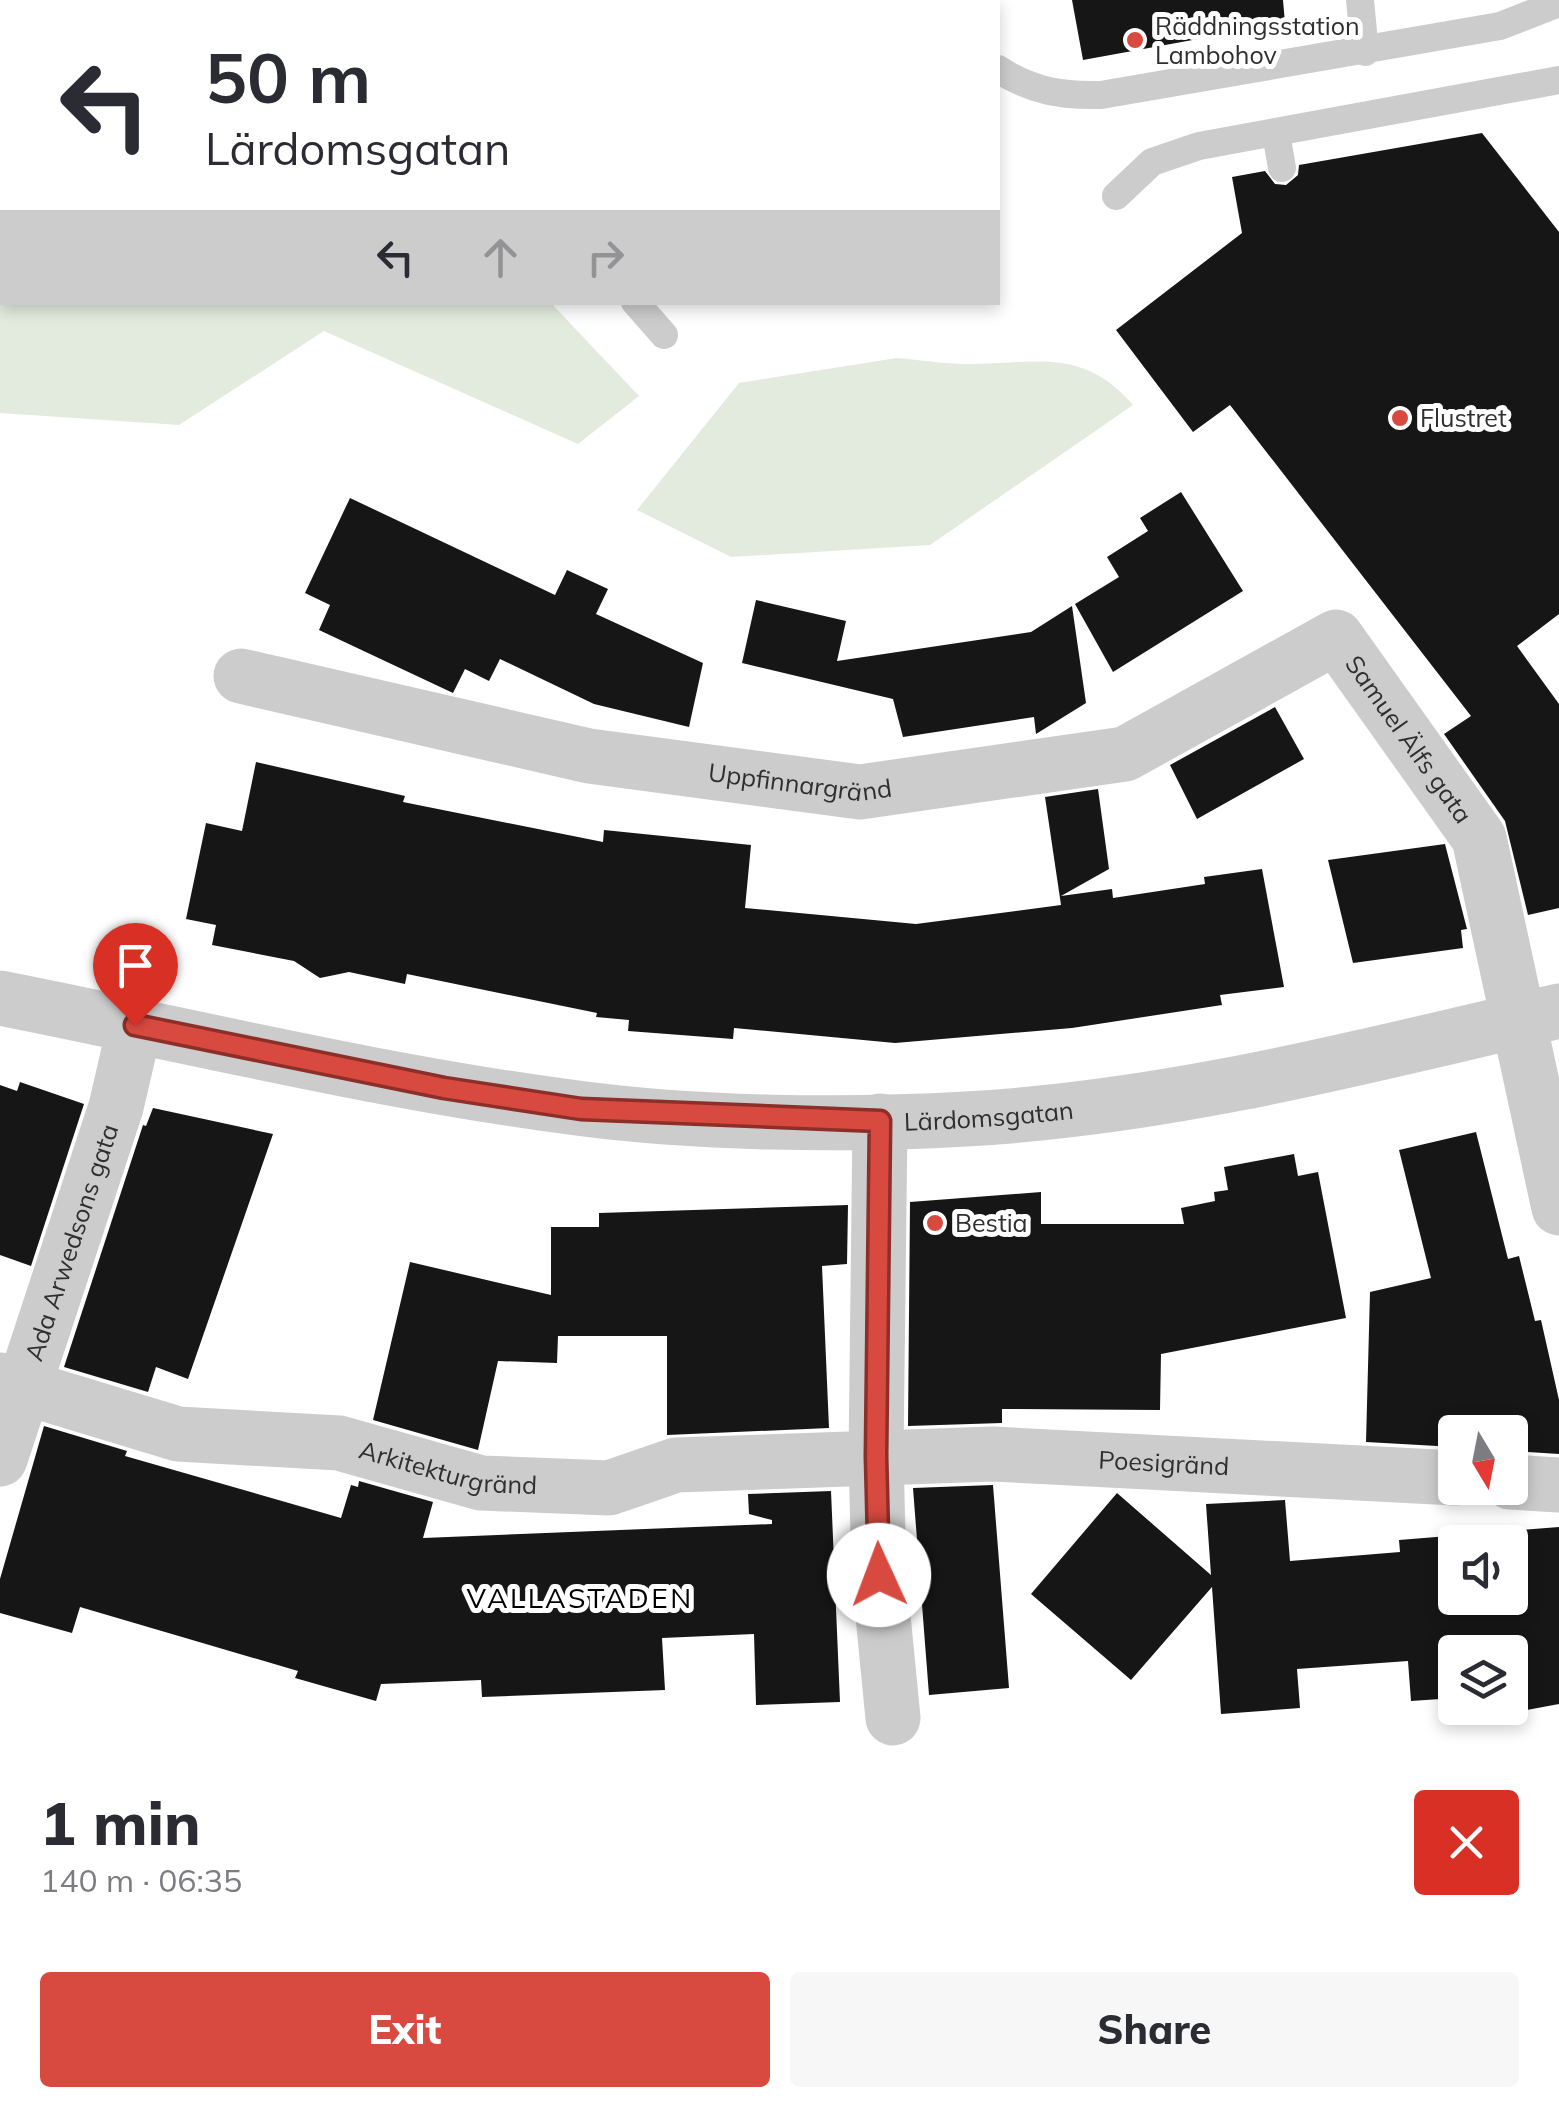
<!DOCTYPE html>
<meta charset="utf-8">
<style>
body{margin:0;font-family:Mulish,sans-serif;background:#f7f7f7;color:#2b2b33;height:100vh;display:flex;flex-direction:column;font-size:38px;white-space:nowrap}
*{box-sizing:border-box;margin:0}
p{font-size:32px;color:#7c7c81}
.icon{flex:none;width:55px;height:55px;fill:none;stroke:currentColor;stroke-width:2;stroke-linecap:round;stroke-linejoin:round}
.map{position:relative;height:1757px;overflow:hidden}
.sheet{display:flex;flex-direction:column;background:#fff;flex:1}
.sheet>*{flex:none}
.guide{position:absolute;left:0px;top:0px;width:1000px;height:305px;box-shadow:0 5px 15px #0003;background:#fff;color:#2b2b33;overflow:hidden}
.needle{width:65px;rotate:170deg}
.buttons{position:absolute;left:1438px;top:1415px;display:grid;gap:20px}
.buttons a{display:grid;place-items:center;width:90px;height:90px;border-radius:10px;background:#fff;box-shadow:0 5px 15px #0003;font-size:50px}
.pin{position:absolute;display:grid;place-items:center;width:85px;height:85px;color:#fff;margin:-102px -42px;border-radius:50% 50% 50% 0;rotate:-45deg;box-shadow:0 0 10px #0007}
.pin .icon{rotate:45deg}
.me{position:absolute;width:110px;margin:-55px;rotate:358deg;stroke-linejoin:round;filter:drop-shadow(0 0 8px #0008)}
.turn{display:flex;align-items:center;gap:35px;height:210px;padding:0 40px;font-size:45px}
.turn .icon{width:130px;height:130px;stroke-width:2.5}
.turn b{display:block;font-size:70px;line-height:85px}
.lanes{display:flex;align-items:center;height:95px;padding:0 40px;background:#0003;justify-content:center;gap:50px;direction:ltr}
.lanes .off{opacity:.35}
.round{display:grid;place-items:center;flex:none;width:105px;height:105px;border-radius:10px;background:#f7f7f7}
.summary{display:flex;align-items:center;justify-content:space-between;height:170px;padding:0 40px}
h1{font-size:60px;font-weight:800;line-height:75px}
.button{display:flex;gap:20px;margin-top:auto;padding:20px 40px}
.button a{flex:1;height:115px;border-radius:10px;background:#d8493f;color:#fff;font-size:40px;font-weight:800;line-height:115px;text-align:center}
.button a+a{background:#f7f7f7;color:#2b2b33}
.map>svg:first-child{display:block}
.green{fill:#e3ebde}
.building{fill:#161616;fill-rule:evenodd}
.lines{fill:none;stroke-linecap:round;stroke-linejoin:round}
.service{stroke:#ccc;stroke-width:28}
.minor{stroke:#ccc;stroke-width:55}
.route-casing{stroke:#8c2f29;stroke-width:25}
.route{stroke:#d8493f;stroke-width:18}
.poi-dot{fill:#d8493f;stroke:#fff;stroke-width:4}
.labels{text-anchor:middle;stroke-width:10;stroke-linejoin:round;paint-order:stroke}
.poi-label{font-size:25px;fill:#2f2f2f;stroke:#fff;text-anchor:start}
.street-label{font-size:25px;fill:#2f2f2f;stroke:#fff}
.neighbourhood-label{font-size:28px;letter-spacing:2.5px;fill:#000;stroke:#fff}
</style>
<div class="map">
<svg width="1559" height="1757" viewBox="0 0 1559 1757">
<rect width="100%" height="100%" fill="#fff"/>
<path class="green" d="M 0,88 L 2,302 L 551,303 L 639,396 L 578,444 L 324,331 L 179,425 L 0,413 Z
M 897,358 C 920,360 944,364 967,364 C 1037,364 1082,346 1133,405 L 930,545 L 731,557 L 637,510 L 739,383 Z"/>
<path class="building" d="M 1072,0 L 1283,0 L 1285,23 L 1083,60 Z
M 1482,133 L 1559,232 L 1559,614 L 1517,646 L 1559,704 L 1559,908 L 1528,915 L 1505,821 L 1444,734 L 1471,716 L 1230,405 L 1193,432 L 1116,330 L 1242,233 L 1232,177 L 1265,171 L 1275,184 L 1286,185 L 1298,175 L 1299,165 Z
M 1181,492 L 1243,591 L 1113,672 L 1075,604 L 1119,577 L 1107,557 L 1148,531 L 1140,518 Z
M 350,498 L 555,595 L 567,570 L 608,589 L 596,614 L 703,663 L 689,727 L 594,704 L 500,659 L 489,681 L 465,669 L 453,693 L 319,630 L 330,605 L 305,593 Z
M 756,600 L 846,621 L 837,661 L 1031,632 L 1072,606 L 1086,703 L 1036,734 L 1034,717 L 903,737 L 893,699 L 742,663 Z
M 1275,707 L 1304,759 L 1197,819 L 1170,765 Z
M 256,762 L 405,796 L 403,802 L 603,842 L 604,830 L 751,845 L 745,908 L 916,924 L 1061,905 L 1045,797 L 1098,789 L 1109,869 L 1061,896 L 1112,889 L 1113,898 L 1205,884 L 1204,877 L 1262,869 L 1284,987 L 1220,995 L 1222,1005 L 1072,1028 L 895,1043 L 734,1028 L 733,1039 L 628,1031 L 629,1020 L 596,1017 L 597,1013 L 407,974 L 405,984 L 349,972 L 320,978 L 294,961 L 212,945 L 216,925 L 186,919 L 206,823 L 242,831 Z
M 1445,844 L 1467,929 L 1461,930 L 1463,948 L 1353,963 L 1328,860 Z
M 20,1082 L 84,1104 L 31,1266 L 0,1255 L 0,1085 L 17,1091 Z
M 153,1108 L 273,1134 L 188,1379 L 156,1367 L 148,1392 L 64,1367 L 143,1125 L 146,1126 Z
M 1476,1132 L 1508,1259 L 1519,1256 L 1535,1321 L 1541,1320 L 1559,1400 L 1559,1454 L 1510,1451 L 1510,1432 L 1455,1432 L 1455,1447 L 1366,1442 L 1370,1292 L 1431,1278 L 1399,1150 Z
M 1294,1154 L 1298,1176 L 1318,1172 L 1346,1318 L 1161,1354 L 1160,1410 L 1002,1409 L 1002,1423 L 908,1426 L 910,1202 L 1041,1192 L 1041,1224 L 1184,1224 L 1181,1208 L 1215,1201 L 1214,1192 L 1228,1190 L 1224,1167 Z
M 848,1205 L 847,1264 L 822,1266 L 829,1428 L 667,1435 L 667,1336 L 558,1336 L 557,1363 L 498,1361 L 478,1450 L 373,1420 L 410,1262 L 551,1295 L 551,1227 L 599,1227 L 599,1213 Z
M 44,1426 L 127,1451 L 125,1456 L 341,1518 L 351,1485 L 358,1487 L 359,1481 L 433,1502 L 423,1538 L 772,1524 L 772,1520 L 749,1514 L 748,1494 L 831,1491 L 840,1702 L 756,1705 L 754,1634 L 662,1638 L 665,1690 L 482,1697 L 481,1680 L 381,1684 L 376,1701 L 295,1678 L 298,1671 L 80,1607 L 72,1633 L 0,1613 L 0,1579 Z
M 993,1485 L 1009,1688 L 929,1695 L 913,1488 Z
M 1117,1493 L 1211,1575 L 1206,1504 L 1285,1500 L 1290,1561 L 1400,1552 L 1399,1540 L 1559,1527 L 1559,1704 L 1499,1715 L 1498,1708 L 1510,1708 L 1510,1652 L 1455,1652 L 1455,1698 L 1411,1701 L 1408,1661 L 1297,1669 L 1300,1708 L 1221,1714 L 1212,1587 L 1131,1680 L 1031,1594 ZM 1455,1542 L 1510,1542 L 1510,1598 L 1455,1598 Z"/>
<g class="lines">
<path class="service" d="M 372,0 L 375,2
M 925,0 L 927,2
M 1360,0 L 1365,52
M 143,2 L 146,0
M 998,69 C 1031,91 1062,96 1101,95 L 1500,26 L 1559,3
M 1276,133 L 1282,168
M 1116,196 L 1152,162 L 1199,146 L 1559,80
M 635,302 L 664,335"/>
<g class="minor">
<path id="s1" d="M 241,676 L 589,756 L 860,792 L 1125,754 L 1336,637 L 1479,838 L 1559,1208"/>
<path id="s2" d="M 0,998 C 192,1036 383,1083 577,1108 C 698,1124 844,1126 966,1119 C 1168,1108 1363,1057 1559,1011"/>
<path d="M 880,1121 L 876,1456 L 879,1575 L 893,1718"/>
<path id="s3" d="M 0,1380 L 178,1434 L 339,1443 L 481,1483 L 609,1488 L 676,1465 L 993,1454 L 1455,1478"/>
<path id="s4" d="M 0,1459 L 116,1107 L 135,1025"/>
<path d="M 1510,1482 L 1559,1485"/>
</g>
</g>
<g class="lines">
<defs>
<path id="route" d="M 135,1025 L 444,1088 L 581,1109 L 880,1121 L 876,1456 L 879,1575"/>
</defs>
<use href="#route" class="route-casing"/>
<use href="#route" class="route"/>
</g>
<g class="poi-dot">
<circle cx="1135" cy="40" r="10"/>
<circle cx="1400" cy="418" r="10"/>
<circle cx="935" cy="1223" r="10"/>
</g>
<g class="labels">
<g class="poi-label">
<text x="1155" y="35">Räddningsstation<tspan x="1155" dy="29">Lambohov</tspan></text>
<text x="1420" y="427">Flustret</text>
<text x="955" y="1232">Bestia</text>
</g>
<g class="street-label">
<text dy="9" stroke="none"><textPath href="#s1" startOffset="1265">Samuel Älfs gata</textPath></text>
<text dy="9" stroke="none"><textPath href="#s1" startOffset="570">Uppfinnargränd</textPath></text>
<text dy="9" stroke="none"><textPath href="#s2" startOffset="1000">Lärdomsgatan</textPath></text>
<text dy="9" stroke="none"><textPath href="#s4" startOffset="228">Ada Arwedsons gata</textPath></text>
<text dy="9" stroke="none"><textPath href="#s3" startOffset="1182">Poesigränd</textPath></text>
<text dy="9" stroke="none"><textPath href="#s3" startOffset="460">Arkitekturgränd</textPath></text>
</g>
<g class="neighbourhood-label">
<text x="580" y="1608">VALLASTADEN</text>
</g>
</g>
</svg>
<div class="buttons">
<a><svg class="needle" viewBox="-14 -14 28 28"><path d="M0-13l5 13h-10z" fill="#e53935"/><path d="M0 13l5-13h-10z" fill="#7c7c81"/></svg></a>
<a><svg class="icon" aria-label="sound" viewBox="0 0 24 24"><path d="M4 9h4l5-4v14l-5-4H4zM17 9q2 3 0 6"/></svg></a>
<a><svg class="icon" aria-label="layers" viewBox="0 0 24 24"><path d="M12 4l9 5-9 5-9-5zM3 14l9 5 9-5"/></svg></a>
</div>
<div class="pin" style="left:135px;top:1025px;background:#d93025"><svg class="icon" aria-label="arrive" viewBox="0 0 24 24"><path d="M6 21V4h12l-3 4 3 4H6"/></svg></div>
<svg class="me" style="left:879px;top:1575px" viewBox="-20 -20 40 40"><circle r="19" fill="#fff"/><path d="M0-13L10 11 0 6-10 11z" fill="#d8493f"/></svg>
<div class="guide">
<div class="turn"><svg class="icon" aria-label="left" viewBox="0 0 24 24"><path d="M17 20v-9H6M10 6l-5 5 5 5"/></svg><div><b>50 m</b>Lärdomsgatan</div></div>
<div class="lanes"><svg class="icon" aria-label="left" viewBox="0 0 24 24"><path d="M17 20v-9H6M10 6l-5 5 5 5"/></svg><svg class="icon off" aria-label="ahead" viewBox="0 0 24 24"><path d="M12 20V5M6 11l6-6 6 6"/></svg><svg class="icon off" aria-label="right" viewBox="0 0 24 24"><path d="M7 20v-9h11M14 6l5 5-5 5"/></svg></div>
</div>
</div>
<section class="sheet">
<div class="summary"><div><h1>1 min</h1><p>140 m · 06:35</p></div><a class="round" style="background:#d93025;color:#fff"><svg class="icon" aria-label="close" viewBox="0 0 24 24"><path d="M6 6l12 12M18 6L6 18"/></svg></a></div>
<div class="button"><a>Exit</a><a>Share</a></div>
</section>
